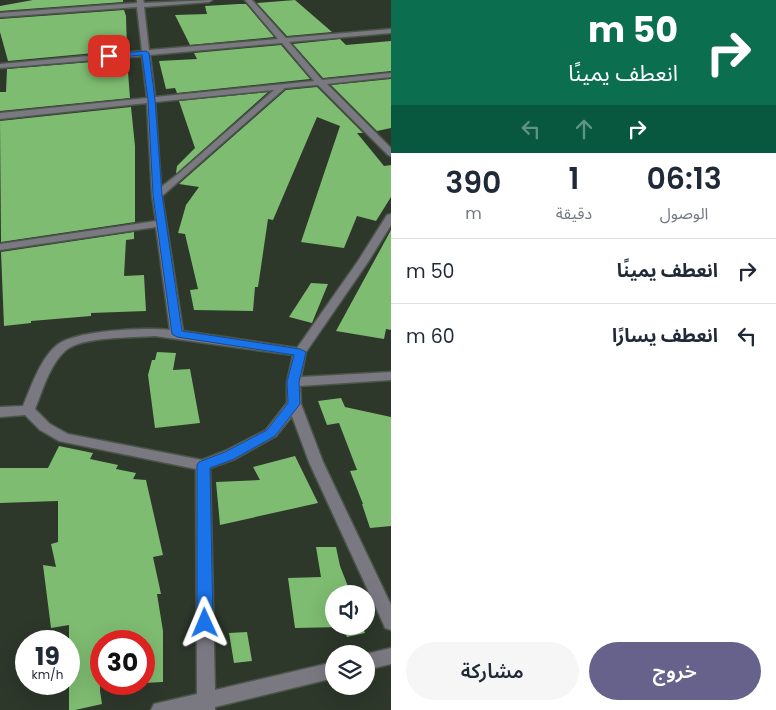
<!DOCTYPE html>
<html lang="ar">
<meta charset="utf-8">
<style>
body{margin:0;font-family:Poppins,"Noto Sans Arabic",sans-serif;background:#f6f6f7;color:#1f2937;direction:rtl;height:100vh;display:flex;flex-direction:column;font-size:19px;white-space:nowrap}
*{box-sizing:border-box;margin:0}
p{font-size:16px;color:#747a83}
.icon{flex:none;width:28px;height:28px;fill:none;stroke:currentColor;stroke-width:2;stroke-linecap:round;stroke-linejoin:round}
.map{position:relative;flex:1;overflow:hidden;direction:ltr}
.details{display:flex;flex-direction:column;background:#fff;width:385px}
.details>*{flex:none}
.top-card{background:#0b6e4f;color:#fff;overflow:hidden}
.buttons{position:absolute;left:325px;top:585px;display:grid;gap:10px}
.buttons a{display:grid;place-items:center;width:50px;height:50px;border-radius:50%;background:#fff;box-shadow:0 5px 20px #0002;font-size:25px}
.speed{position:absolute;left:15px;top:630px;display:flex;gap:10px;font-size:25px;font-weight:700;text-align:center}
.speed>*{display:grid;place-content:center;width:65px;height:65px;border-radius:50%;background:#fff;box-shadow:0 5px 20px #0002;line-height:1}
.speed small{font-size:12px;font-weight:400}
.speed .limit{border:8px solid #d22;background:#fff;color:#111}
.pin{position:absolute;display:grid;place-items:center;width:42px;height:42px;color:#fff;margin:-21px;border-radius:10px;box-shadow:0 2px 8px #0006}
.me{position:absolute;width:55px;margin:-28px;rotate:359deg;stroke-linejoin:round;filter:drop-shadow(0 0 4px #0008)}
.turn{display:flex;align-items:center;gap:18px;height:105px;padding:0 15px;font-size:22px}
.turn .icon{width:65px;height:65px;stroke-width:2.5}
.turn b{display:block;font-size:35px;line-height:42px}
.lanes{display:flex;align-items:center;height:48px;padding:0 15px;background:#0003;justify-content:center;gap:25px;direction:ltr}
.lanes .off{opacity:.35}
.eta{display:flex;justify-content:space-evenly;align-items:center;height:85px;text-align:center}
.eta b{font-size:30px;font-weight:600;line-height:35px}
.action{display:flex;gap:10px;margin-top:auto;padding:10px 15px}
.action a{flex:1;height:58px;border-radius:30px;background:#67628c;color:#fff;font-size:20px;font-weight:600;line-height:58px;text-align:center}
.action a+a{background:#f6f6f7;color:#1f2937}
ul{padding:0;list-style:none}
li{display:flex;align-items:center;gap:15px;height:65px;padding:0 15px;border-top:1px solid #e0e1e3}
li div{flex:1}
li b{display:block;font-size:19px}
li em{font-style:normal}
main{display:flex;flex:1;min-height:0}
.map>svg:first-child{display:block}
.building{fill:#7ebc71}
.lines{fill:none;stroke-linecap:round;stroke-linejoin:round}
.minor-casing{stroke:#4c5549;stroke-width:3}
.minor{fill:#7a7880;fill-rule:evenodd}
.route{fill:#1a73e8;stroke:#114b97}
</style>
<main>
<section class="details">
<div class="top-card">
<div class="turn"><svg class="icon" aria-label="right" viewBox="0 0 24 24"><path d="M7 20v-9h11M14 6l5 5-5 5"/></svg><div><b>50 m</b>انعطف يمينًا</div></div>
<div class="lanes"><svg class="icon off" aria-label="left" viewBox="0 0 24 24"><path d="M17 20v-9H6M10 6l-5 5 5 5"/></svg><svg class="icon off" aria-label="ahead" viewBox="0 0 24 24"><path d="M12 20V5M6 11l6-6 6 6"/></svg><svg class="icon" aria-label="right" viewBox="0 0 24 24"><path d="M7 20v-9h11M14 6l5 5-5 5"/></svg></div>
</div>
<div class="eta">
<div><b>06:13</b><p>الوصول</p></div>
<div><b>1</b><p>دقيقة</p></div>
<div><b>390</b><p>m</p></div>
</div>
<ul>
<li><svg class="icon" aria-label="right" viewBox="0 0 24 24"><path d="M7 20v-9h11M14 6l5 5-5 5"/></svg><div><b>انعطف يمينًا</b></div><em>50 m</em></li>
<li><svg class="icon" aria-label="left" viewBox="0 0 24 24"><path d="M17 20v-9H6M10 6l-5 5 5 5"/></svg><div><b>انعطف يسارًا</b></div><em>60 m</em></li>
</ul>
<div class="action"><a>خروج</a><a>مشاركة</a></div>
</section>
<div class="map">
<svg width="391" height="710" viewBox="0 0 391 710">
<rect width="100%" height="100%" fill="#2d372a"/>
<path class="building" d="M 33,0 L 123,0 L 123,2 L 0,11 L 0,6 Z
M 295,0 L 332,32 L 287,36 L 257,3 Z
M 239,4 L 246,4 L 274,37 L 190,45 L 175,15 L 207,14 L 205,6 Z
M 124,10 L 126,16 L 127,50 L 8,61 L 0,32 L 0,19 Z
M 340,39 L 346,45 L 391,41 L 391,71 L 323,78 L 293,44 Z
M 281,45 L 310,79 L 177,93 L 175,88 L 166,89 L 159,61 L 197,59 L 194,53 Z
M 127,59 L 130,98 L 0,111 L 0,92 L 6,92 L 7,69 Z
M 391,79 L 391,128 L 377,131 L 331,85 Z
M 317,87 L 363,133 L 357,133 L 384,166 L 391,165 L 391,197 L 376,221 L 357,216 L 344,248 L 301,242 L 340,126 L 317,117 L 273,220 L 268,219 L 258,287 L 255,287 L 253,311 L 194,310 L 190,290 L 198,289 L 185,234 L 178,233 L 186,205 L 199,187 L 179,184 L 286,90 Z
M 268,92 L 177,173 L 176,173 L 177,166 L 195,148 L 179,101 Z
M 131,107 L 135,146 L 135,222 L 1,242 L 0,121 Z
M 391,230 L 391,330 L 386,329 L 384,339 L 336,331 Z
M 134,232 L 134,239 L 126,240 L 124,276 L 144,275 L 146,311 L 91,313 L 91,316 L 31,321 L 31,323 L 4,326 L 1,252 Z
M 311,283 L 328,284 L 312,323 L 289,317 Z
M 157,352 L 176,353 L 173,370 L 190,369 L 200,423 L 155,428 L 148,375 L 152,360 L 155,360 Z
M 341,398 L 345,407 L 391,417 L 391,526 L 370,528 L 362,504 L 363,504 L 350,471 L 357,470 L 339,423 L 327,425 L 318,401 Z
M 59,446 L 93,453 L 90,459 L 118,465 L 116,469 L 136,473 L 133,479 L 146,480 L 163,555 L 153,557 L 161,594 L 157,594 L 163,631 L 163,682 L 144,683 L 144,641 L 101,641 L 100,691 L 102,704 L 75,710 L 69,710 L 69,625 L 51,628 L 43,565 L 56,567 L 51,544 L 58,542 L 58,501 L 0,503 L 0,468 L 48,468 Z
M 295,456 L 318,503 L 220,525 L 216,482 L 260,480 L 253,467 Z
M 316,547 L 336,547 L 340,566 L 351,594 L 334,594 L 334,626 L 362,626 L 365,633 L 347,637 L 343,627 L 295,628 L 288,578 L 321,577 Z
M 247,632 L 252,661 L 234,663 L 229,633 Z"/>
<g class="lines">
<defs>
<path id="minor" d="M 137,0 L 143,0 L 144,3 L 212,0 L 209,2 L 144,7 L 149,50 L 278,39 L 245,0 L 252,0 L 286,38 L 391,29 L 391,33 L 289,42 L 322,80 L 391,73 L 391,77 L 327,84 L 391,148 L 391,156 L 388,155 L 318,85 L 285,88 L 162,196 L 183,331 L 297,348 L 358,261 L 387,215 L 391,214 L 391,225 L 368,262 L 306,352 L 301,377 L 391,372 L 391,380 L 300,386 L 301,404 L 323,462 L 391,605 L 391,630 L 385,628 L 383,623 L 309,462 L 292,416 L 276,436 L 235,459 L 210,468 L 215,690 L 334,662 L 334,678 L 215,707 L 215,710 L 151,710 L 154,704 L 197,694 L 196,469 L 59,441 L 40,430 L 25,415 L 0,417 L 0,407 L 23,406 C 31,387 40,359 57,345 C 75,330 147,327 170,330 L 156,227 L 0,250 L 0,244 L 156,221 L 152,195 L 147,103 L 0,119 L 0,113 L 147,98 L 142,56 L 0,68 L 0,64 L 142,51 L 137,7 L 0,17 L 0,13 L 137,3 ZM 282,43 L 314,81 L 155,97 L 150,55 ZM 274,90 L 178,174 L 161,187 L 155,102 ZM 155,336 L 293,355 L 287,382 L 287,403 L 266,430 L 225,451 L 202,460 L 68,434 L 50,424 L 35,409 C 43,390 49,366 65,351 C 81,336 133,338 155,336 Z
M 391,648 L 391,664 L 366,670 L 366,654 Z"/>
</defs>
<use href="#minor" class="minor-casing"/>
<use href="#minor" class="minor"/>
</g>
<path class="route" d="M 146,51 L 149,53 L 155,100 L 162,195 L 182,331 L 300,349 L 306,352 L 299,382 L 300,404 L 275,436 L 234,459 L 210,468 L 213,623 L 210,627 L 205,629 L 199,627 L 197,623 L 197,465 L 199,462 L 225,452 L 267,430 L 288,403 L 287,382 L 294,355 L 177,337 L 172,334 L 153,195 L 148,100 L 142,55 L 109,58 L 106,56 L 109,54 Z"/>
</svg>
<div class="buttons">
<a><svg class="icon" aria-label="sound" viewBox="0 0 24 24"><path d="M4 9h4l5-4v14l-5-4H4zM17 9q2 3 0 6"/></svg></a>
<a><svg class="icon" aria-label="layers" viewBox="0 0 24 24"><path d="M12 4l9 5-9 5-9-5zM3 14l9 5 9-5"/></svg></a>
</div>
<div class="speed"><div>19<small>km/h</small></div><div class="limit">30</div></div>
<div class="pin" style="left:109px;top:56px;background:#d93025"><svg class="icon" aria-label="arrive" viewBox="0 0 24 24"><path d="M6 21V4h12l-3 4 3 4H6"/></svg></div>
<svg class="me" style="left:205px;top:623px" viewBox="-20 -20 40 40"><path d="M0-17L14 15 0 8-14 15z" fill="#1a73e8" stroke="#fff" stroke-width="4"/></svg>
</div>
</main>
